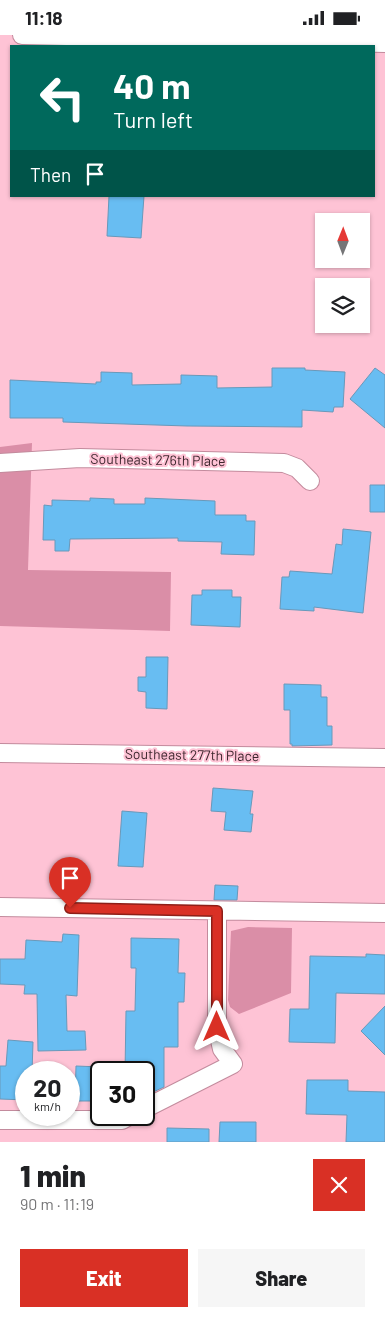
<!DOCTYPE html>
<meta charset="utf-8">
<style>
body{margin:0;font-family:Barlow,sans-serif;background:#f6f6f6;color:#202124;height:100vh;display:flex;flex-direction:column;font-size:19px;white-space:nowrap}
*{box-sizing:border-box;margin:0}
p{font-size:16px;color:#757577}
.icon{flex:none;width:28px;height:28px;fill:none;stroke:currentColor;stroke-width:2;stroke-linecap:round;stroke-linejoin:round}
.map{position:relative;height:1107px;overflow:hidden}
.sheet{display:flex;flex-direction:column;background:#fff;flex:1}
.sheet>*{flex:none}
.hud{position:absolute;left:10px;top:10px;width:365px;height:152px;border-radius:0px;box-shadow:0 1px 4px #0004;background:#00695c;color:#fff;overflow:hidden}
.needle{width:32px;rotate:1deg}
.buttons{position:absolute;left:315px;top:178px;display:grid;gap:10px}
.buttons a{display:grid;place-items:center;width:55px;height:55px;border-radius:0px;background:#fff;box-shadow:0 1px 4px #0004;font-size:25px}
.speed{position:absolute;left:15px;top:1026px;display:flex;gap:10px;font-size:25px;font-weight:700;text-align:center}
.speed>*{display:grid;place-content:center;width:65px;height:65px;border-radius:50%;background:#fff;box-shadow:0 1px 4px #0004;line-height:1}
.speed small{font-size:12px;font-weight:400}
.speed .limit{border:2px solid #111;border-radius:8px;background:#fff;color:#111}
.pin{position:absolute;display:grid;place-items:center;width:42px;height:42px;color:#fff;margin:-51px -21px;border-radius:50% 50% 50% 0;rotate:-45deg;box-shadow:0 0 5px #0007}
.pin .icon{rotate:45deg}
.me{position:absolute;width:55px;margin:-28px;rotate:0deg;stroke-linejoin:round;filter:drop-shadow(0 0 4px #0008)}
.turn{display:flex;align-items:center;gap:18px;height:105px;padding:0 20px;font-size:22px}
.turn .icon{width:65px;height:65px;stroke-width:2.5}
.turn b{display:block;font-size:35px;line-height:42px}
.then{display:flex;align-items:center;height:48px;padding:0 20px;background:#0003;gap:10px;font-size:19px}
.round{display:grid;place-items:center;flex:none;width:52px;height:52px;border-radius:0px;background:#f6f6f6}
.headline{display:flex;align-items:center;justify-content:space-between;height:85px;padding:0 20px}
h1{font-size:30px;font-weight:800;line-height:38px}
.button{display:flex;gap:10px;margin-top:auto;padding:10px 20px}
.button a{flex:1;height:58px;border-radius:0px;background:#d93025;color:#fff;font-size:20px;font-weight:800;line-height:58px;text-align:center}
.button a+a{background:#f6f6f6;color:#202124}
.status{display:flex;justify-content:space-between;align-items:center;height:35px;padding:0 25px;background:#fff;direction:ltr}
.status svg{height:14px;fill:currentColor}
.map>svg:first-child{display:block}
.green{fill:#da8ea7}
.building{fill:#68bdf2;stroke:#6899ba}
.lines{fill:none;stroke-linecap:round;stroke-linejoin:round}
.street-casing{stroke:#c38b9d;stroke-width:20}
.street{stroke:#fff;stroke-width:18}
.route-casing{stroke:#8d1f18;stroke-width:12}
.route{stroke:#d93025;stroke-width:9}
.labels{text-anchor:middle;stroke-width:4;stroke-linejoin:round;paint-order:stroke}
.street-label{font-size:14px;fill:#3e272e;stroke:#fec3d5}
</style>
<div class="status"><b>11:18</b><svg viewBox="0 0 49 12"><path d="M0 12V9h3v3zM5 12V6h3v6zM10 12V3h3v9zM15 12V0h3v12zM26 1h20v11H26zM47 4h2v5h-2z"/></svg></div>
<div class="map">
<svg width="385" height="1107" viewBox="0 0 385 1107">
<rect width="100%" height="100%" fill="#fec3d5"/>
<path class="green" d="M 32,408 L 28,535 L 171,537 L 170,596 L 0,591 L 0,412 Z
M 248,892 L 292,893 L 291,958 L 239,979 L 230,972 L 228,965 L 231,896 Z"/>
<path class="building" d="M 109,161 L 144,161 L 141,203 L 107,201 Z
M 272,333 L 305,333 L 305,335 L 345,337 L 343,372 L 334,372 L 333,377 L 302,375 L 302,392 L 187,391 L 63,387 L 63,383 L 10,383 L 10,345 L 96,349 L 96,347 L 101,347 L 101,337 L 132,338 L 132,350 L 181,349 L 181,340 L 217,341 L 217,353 L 272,352 Z
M 375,333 L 385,340 L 385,393 L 350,364 Z
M 370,450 L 385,450 L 385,477 L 370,477 Z
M 90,463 L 114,464 L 114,469 L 145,469 L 145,463 L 215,466 L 215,480 L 246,480 L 246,486 L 255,486 L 254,520 L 221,519 L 222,507 L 178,506 L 178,503 L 70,504 L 69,516 L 55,516 L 55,505 L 43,505 L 44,470 L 52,471 L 52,465 L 90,466 Z
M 343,494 L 371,497 L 363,578 L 314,572 L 314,576 L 280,574 L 282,542 L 289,542 L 290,536 L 332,539 L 336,509 L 342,510 Z
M 202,555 L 232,555 L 232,562 L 241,562 L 240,592 L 191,590 L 192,560 L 202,560 Z
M 146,622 L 168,622 L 167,674 L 146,673 L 146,657 L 138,656 L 138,642 L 146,642 Z
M 284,649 L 321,650 L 321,662 L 327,662 L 327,691 L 332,691 L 332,710 L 292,711 L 292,709 L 290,709 L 290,675 L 284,675 Z
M 213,753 L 253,756 L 250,779 L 253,779 L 251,797 L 224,795 L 226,777 L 211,776 Z
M 122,776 L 147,778 L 143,832 L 118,831 Z
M 215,850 L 238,851 L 237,865 L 214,865 Z
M 63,899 L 79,900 L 77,961 L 66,960 L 67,996 L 85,996 L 86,1015 L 38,1016 L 37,959 L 24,959 L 25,950 L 0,949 L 0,924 L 25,924 L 26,905 L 62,907 Z
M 131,903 L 179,904 L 178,938 L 185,938 L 184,967 L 178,967 L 178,1012 L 164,1012 L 164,1052 L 151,1058 L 144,1058 L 144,1038 L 125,1038 L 126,976 L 135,976 L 136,933 L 131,933 Z
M 366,919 L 385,920 L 385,959 L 336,958 L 335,1008 L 289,1007 L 290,974 L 309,974 L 310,921 L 366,922 Z
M 385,971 L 385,1020 L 361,996 Z
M 8,1005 L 33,1007 L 32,1038 L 26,1038 L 26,1065 L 0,1064 L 0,1031 L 6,1031 Z
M 76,1031 L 101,1032 L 101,1066 L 75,1066 Z
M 307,1045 L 348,1045 L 348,1056 L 385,1057 L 385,1107 L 346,1107 L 347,1080 L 306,1079 Z
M 220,1087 L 256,1087 L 256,1107 L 219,1107 Z
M 167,1093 L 209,1094 L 209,1107 L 167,1107 Z"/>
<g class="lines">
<defs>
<path id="street" d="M 22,0 L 385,8
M 0,428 L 80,423 L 284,428 L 297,433 L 310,446
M 0,718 L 385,723
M 0,872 L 385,878
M 144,1074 L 233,1029 L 222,1014 L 217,992 L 217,876
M 0,1085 L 122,1085 L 131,1080"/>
</defs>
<use href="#street" class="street-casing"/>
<use href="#street" class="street"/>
</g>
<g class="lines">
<defs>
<path id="route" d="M 70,873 L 217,876 L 217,992"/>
</defs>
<use href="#route" class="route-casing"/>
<use href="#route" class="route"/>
</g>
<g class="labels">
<g class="street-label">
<text transform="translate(158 425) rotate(1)" y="5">Southeast 276th Place</text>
<text transform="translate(192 720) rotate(1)" y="5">Southeast 277th Place</text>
</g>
</g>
</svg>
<div class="buttons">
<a><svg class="needle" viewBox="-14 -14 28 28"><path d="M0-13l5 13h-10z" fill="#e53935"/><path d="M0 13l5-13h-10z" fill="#757577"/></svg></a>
<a><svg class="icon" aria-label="layers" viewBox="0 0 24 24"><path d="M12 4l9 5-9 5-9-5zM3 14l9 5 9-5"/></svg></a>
</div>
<div class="speed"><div>20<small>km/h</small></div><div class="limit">30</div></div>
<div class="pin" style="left:70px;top:873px;background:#d93025"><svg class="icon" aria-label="arrive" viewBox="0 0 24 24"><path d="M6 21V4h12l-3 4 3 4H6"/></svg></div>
<svg class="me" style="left:217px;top:992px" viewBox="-20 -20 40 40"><path d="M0-17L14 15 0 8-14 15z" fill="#d93025" stroke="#fff" stroke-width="4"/></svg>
<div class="hud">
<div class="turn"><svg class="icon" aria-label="left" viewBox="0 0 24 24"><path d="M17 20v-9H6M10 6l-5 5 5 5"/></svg><div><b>40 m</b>Turn left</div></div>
<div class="then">Then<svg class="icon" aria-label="arrive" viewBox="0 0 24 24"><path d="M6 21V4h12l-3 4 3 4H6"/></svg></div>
</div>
</div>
<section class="sheet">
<div class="headline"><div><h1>1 min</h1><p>90 m · 11:19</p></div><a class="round" style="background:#d93025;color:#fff"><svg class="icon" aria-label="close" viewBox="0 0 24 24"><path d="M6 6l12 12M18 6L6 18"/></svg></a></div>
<div class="button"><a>Exit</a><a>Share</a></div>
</section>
